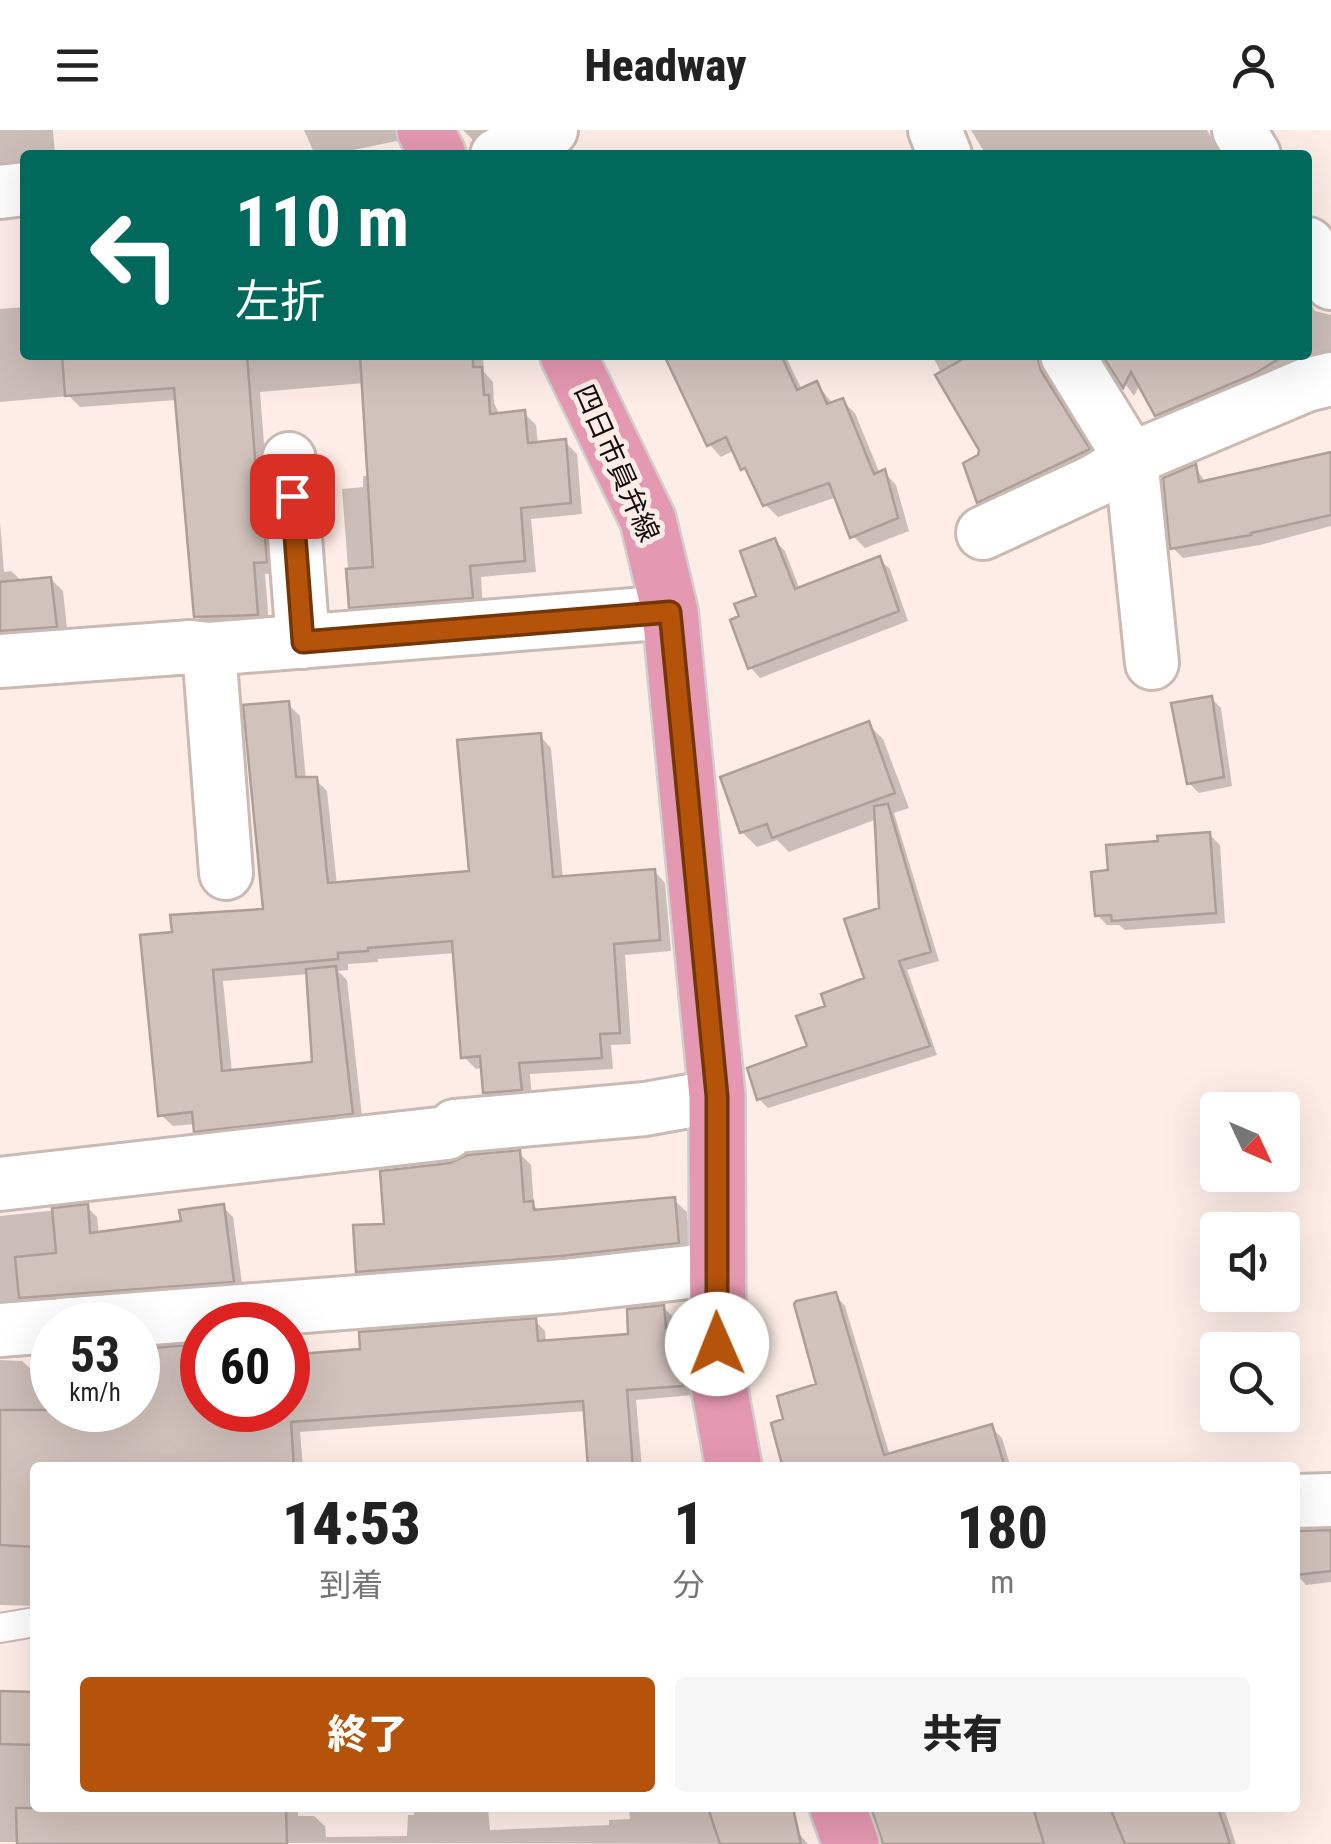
<!DOCTYPE html>
<html lang="ja">
<meta charset="utf-8">
<style>
body{margin:0;font-family:"Roboto Condensed","Noto Sans JP",sans-serif;background:#f6f6f6;color:#222;height:100vh;display:flex;flex-direction:column;font-size:38px;white-space:nowrap}
*{box-sizing:border-box;margin:0}
p{font-size:32px;color:#767676}
.icon{flex:none;width:55px;height:55px;fill:none;stroke:currentColor;stroke-width:2;stroke-linecap:round;stroke-linejoin:round}
.map{position:relative;flex:1;overflow:hidden}
.panel{position:absolute;left:30px;top:1332px;width:1270px;height:350px;display:flex;flex-direction:column;background:#fff;border-radius:10px;box-shadow:0 10px 40px #0002}
.panel>*{flex:none}
.guide{position:absolute;left:20px;top:20px;width:1292px;height:210px;border-radius:10px;box-shadow:0 10px 40px #0002;background:#00695c;color:#fff;overflow:hidden}
.needle{width:65px;rotate:134deg}
.controls{position:absolute;left:1200px;top:962px;display:grid;gap:20px}
.controls a{display:grid;place-items:center;width:100px;height:100px;border-radius:10px;background:#fff;box-shadow:0 10px 40px #0002;font-size:50px}
.speed{position:absolute;left:30px;top:1172px;display:flex;gap:20px;font-size:50px;font-weight:700;text-align:center}
.speed>*{display:grid;place-content:center;width:130px;height:130px;border-radius:50%;background:#fff;box-shadow:0 10px 40px #0002;line-height:1}
.speed small{font-size:25px;font-weight:400}
.speed .limit{border:15px solid #d22;background:#fff;color:#111}
.pin{position:absolute;display:grid;place-items:center;width:85px;height:85px;color:#fff;margin:-42px;border-radius:20px;box-shadow:0 5px 15px #0006}
.me{position:absolute;width:110px;margin:-55px;rotate:359deg;stroke-linejoin:round;filter:drop-shadow(0 0 8px #0008)}
.turn{display:flex;align-items:center;gap:35px;height:210px;padding:0 50px;font-size:45px}
.turn .icon{width:130px;height:130px;stroke-width:2.5}
.turn b{display:block;font-size:70px;line-height:85px}
.eta{display:flex;justify-content:space-evenly;align-items:center;height:170px;text-align:center}
.eta b{font-size:60px;font-weight:800;line-height:70px}
.primary-button{display:flex;gap:20px;margin-top:auto;padding:20px 50px}
.primary-button a{flex:1;height:115px;border-radius:10px;background:#b45309;color:#fff;font-size:40px;font-weight:800;line-height:115px;text-align:center}
.primary-button a+a{background:#f6f6f6;color:#222}
header{display:flex;justify-content:space-between;align-items:center;height:130px;padding:0 50px;background:#fff;font-size:45px;font-weight:800}
.map>svg:first-child{display:block}
.shadow{fill:#0003;fill-rule:evenodd}
.building{fill:#d2c2bc;stroke:#ad9e98;stroke-width:2.5}
.lines{fill:none;stroke-linecap:round;stroke-linejoin:round}
.lane-casing{stroke:#cabab4;stroke-width:32}
.street-casing{stroke:#cabab4;stroke-width:58}
.primary-casing{stroke:#d0cfce;stroke-width:60}
.lane{stroke:#fff;stroke-width:28}
.street{stroke:#fff;stroke-width:52}
.primary{stroke:#e598b2;stroke-width:55}
.route-casing{stroke:#753606;stroke-width:25}
.route{stroke:#b45309;stroke-width:18}
.labels{text-anchor:middle;stroke-width:10;stroke-linejoin:round;paint-order:stroke}
.street-label{font-size:28px;fill:#130e0c;stroke:#feede7}
</style>
<header><svg class="icon" aria-label="menu" viewBox="0 0 24 24"><path d="M4 6h16M4 12h16M4 18h16"/></svg>Headway<svg class="icon" aria-label="person" viewBox="0 0 24 24"><circle cx="12" cy="8" r="4"/><path d="M4 21q1-7 8-7t8 7"/></svg></header>
<div class="map">
<svg width="1331" height="1714" viewBox="0 0 1331 1714">
<rect width="100%" height="100%" fill="#feede7"/>
<path class="shadow" d="M 0,0 L 53,0 L 55,25 L 25,25 L 25,35 L 0,37 Z
M 304,0 L 408,0 L 406,9 L 349,21 L 349,25 L 315,25 Z
M 463,0 L 501,0 L 475,12 Z
M 971,0 L 1207,0 L 1221,25 L 986,25 Z
M 1308,169 L 1315,181 L 1331,185 L 1331,231 L 1168,296 L 1157,285 L 1140,254 L 1134,266 L 1105,225 L 1308,225 Z
M 25,177 L 25,225 L 483,225 L 484,242 L 493,252 L 494,273 L 500,285 L 524,283 L 536,295 L 538,314 L 565,312 L 577,324 L 582,384 L 531,389 L 536,442 L 481,447 L 483,479 L 363,489 L 351,477 L 342,359 L 363,357 L 363,346 L 370,346 L 364,253 L 260,262 L 271,404 L 278,443 L 265,444 L 269,496 L 209,498 L 197,486 L 177,270 L 80,277 L 69,266 L 0,272 L 0,179 Z
M 673,225 L 785,225 L 802,260 L 817,254 L 833,274 L 842,271 L 855,283 L 880,344 L 884,342 L 896,355 L 909,401 L 865,418 L 853,406 L 837,367 L 778,387 L 766,375 L 735,320 L 721,327 L 709,314 Z
M 932,225 L 1050,225 L 1047,239 L 1052,254 L 1098,330 L 990,382 L 979,372 L 981,320 Z
M 1331,324 L 1331,396 L 1260,415 L 1183,428 L 1173,418 L 1195,337 L 1206,353 Z
M 0,392 L 4,442 L 11,441 L 23,452 L 51,449 L 63,461 L 68,508 L 0,516 Z
M 775,411 L 785,421 L 800,460 L 879,429 L 890,439 L 908,491 L 760,548 L 750,537 L 760,468 Z
M 1211,568 L 1221,578 L 1232,656 L 1199,663 L 1189,653 Z
M 288,574 L 300,586 L 306,650 L 316,650 L 327,661 L 337,755 L 471,743 L 540,606 L 551,618 L 563,749 L 654,741 L 665,753 L 671,821 L 625,825 L 631,914 L 611,915 L 613,939 L 530,944 L 532,971 L 497,974 L 485,962 L 483,938 L 476,939 L 464,927 L 455,823 L 378,829 L 378,832 L 348,834 L 348,840 L 338,841 L 347,850 L 363,995 L 208,1012 L 196,1001 L 196,994 L 173,996 L 161,985 L 174,805 L 265,781 ZM 309,844 L 315,934 L 232,943 L 223,851 Z
M 868,594 L 883,609 L 909,678 L 894,683 L 939,831 L 907,840 L 937,925 L 768,978 L 759,969 L 810,917 L 867,850 L 881,780 L 877,689 L 789,722 L 777,710 L 757,717 L 742,702 Z
M 1210,705 L 1220,715 L 1225,793 L 1125,800 L 1119,795 L 1107,795 L 1097,785 Z
M 519,1023 L 531,1035 L 534,1076 L 541,1082 L 674,1070 L 687,1082 L 690,1125 L 371,1153 L 358,1141 L 386,1096 Z
M 87,1077 L 97,1087 L 99,1104 L 184,1093 L 223,1077 L 233,1087 L 243,1161 L 0,1183 L 0,1086 Z
M 835,1165 L 845,1176 L 890,1326 L 991,1297 L 1002,1308 L 1011,1338 L 786,1338 L 786,1291 L 819,1255 Z
M 664,1178 L 674,1188 L 675,1200 L 688,1210 L 693,1265 L 636,1270 L 642,1338 L 591,1338 L 586,1281 L 300,1302 L 303,1338 L 35,1338 L 35,1476 L 0,1475 L 0,1230 L 22,1231 L 33,1241 L 34,1260 L 52,1259 L 52,1280 L 138,1280 L 138,1222 L 202,1217 L 202,1280 L 288,1280 L 288,1227 L 363,1222 L 535,1191 L 545,1201 L 546,1213 L 630,1206 Z
M 1295,1402 L 1331,1402 L 1331,1452 L 1306,1455 L 1296,1444 Z
M 0,1563 L 35,1564 L 35,1678 L 298,1678 L 298,1686 L 314,1686 L 325,1696 L 326,1707 L 407,1706 L 408,1685 L 414,1685 L 413,1678 L 488,1678 L 490,1700 L 609,1695 L 609,1690 L 630,1689 L 629,1678 L 785,1678 L 792,1701 L 796,1700 L 808,1714 L 0,1712 Z
M 911,1678 L 1224,1678 L 1236,1714 L 886,1714 L 886,1687 Z"/>
<path class="building" d="M 62,225 L 247,225 L 260,393 L 264,393 L 267,432 L 254,433 L 258,485 L 194,487 L 174,258 L 65,266 Z
M 360,225 L 473,225 L 473,237 L 482,237 L 484,265 L 489,265 L 490,284 L 525,280 L 528,313 L 566,309 L 571,373 L 521,378 L 525,431 L 470,436 L 473,468 L 349,478 L 346,439 L 373,437 Z
M 664,225 L 781,225 L 797,260 L 817,251 L 827,274 L 843,268 L 874,344 L 885,339 L 898,388 L 850,408 L 829,353 L 763,376 L 745,338 L 741,340 L 726,307 L 707,316 Z
M 970,225 L 1037,225 L 1041,241 L 1090,319 L 977,373 L 963,333 L 978,325 L 979,320 L 935,245 Z
M 1102,225 L 1285,225 L 1254,244 L 1155,286 L 1131,242 L 1123,258 Z
M 1331,322 L 1331,385 L 1251,403 L 1251,405 L 1170,419 L 1163,348 L 1196,334 L 1199,352 Z
M 775,408 L 795,459 L 880,426 L 899,481 L 748,539 L 730,490 L 739,486 L 734,474 L 756,466 L 740,421 Z
M 51,447 L 57,497 L 0,501 L 0,452 Z
M 1212,566 L 1224,647 L 1187,654 L 1171,573 Z
M 289,571 L 296,647 L 317,647 L 328,753 L 469,741 L 457,610 L 541,603 L 553,747 L 655,739 L 660,810 L 614,814 L 620,903 L 600,904 L 602,928 L 519,933 L 522,960 L 483,963 L 480,926 L 461,928 L 452,811 L 368,818 L 368,821 L 338,823 L 338,829 L 213,840 L 222,941 L 312,932 L 306,839 L 336,836 L 353,984 L 194,1002 L 192,982 L 158,986 L 140,805 L 172,802 L 170,785 L 263,779 L 243,575 Z
M 869,591 L 895,663 L 772,708 L 767,694 L 740,703 L 720,647 Z
M 888,674 L 931,822 L 899,831 L 930,916 L 757,970 L 747,938 L 807,916 L 796,886 L 825,876 L 821,864 L 864,848 L 844,789 L 879,778 L 874,676 Z
M 1210,702 L 1216,783 L 1112,791 L 1111,785 L 1095,786 L 1091,742 L 1108,740 L 1106,715 L 1158,711 L 1157,706 Z
M 520,1020 L 524,1072 L 533,1071 L 534,1080 L 675,1067 L 679,1113 L 561,1126 L 356,1142 L 353,1095 L 384,1094 L 380,1041 L 450,1033 L 467,1025 Z
M 88,1074 L 90,1103 L 181,1091 L 179,1080 L 224,1074 L 234,1152 L 19,1168 L 15,1127 L 56,1123 L 52,1078 Z
M 836,1162 L 884,1325 L 992,1294 L 1005,1338 L 783,1338 L 771,1293 L 783,1289 L 777,1266 L 816,1254 L 794,1174 L 796,1171 Z
M 664,1175 L 666,1198 L 678,1197 L 683,1256 L 627,1260 L 633,1338 L 588,1338 L 583,1271 L 291,1292 L 294,1338 L 35,1338 L 35,1417 L 0,1415 L 0,1280 L 138,1280 L 138,1219 L 202,1214 L 202,1280 L 288,1280 L 288,1225 L 360,1219 L 359,1202 L 536,1188 L 538,1211 L 628,1204 L 627,1179 Z
M 1331,1400 L 1331,1441 L 1295,1445 L 1295,1401 Z
M 0,1561 L 35,1562 L 35,1615 L 0,1614 Z
M 16,1678 L 286,1678 L 287,1714 L 17,1714 Z
M 708,1678 L 793,1678 L 801,1714 L 720,1714 Z
M 871,1678 L 1033,1678 L 1044,1714 L 883,1714 Z
M 1110,1678 L 1218,1678 L 1230,1714 L 1125,1714 Z"/>
<g class="lines">
<defs>
<path id="lane" d="M 0,1498 L 35,1492"/>
<path id="street" d="M 935,0 L 945,25
M 1239,0 L 1254,25
M 497,25 L 551,0
M 0,62 L 25,59
M 1308,114 L 1331,153
M 1067,225 L 1131,329 L 1306,255 L 1331,249
M 289,329 L 303,512
M 983,403 L 1095,351 L 1131,329 L 1152,533
M 209,519 L 226,743
M 0,531 L 191,517 L 209,519 L 670,482
M 0,1054 L 447,1003 L 455,996 L 645,979 L 717,966
M 61,1195 L 564,1156 L 716,1139
M 0,1200 L 52,1196
M 1295,1371 L 1331,1370"/>
<path id="primary" d="M 425,0 L 438,25
M 568,225 L 648,390 L 670,482 L 717,966 L 718,1251 L 734,1338
M 838,1678 L 851,1714"/>
</defs>
<use href="#lane" class="lane-casing"/>
<use href="#street" class="street-casing"/>
<use href="#primary" class="primary-casing"/>
<use href="#lane" class="lane"/>
<use href="#street" class="street"/>
<use href="#primary" class="primary"/>
</g>
<g class="lines">
<defs>
<path id="route" d="M 292,366 L 303,512 L 670,482 L 717,966 L 717,1214"/>
</defs>
<use href="#route" class="route-casing"/>
<use href="#route" class="route"/>
</g>
<g class="labels">
<g class="street-label">
<text transform="translate(617 333) rotate(66)" y="10">四日市員弁線</text>
</g>
</g>
</svg>
<div class="controls">
<a><svg class="needle" viewBox="-14 -14 28 28"><path d="M0-13l5 13h-10z" fill="#e53935"/><path d="M0 13l5-13h-10z" fill="#767676"/></svg></a>
<a><svg class="icon" aria-label="sound" viewBox="0 0 24 24"><path d="M4 9h4l5-4v14l-5-4H4zM17 9q2 3 0 6"/></svg></a>
<a><svg class="icon" aria-label="search" viewBox="0 0 24 24"><circle cx="10" cy="10" r="6"/><path d="M15 15l6 6"/></svg></a>
</div>
<div class="speed"><div>53<small>km/h</small></div><div class="limit">60</div></div>
<div class="pin" style="left:292px;top:366px;background:#d93025"><svg class="icon" aria-label="arrive" viewBox="0 0 24 24"><path d="M6 21V4h12l-3 4 3 4H6"/></svg></div>
<svg class="me" style="left:717px;top:1214px" viewBox="-20 -20 40 40"><circle r="19" fill="#fff"/><path d="M0-13L10 11 0 6-10 11z" fill="#b45309"/></svg>
<div class="guide">
<div class="turn"><svg class="icon" aria-label="left" viewBox="0 0 24 24"><path d="M17 20v-9H6M10 6l-5 5 5 5"/></svg><div><b>110 m</b>左折</div></div>
</div>
<section class="panel">
<div class="eta">
<div><b>14:53</b><p>到着</p></div>
<div><b>1</b><p>分</p></div>
<div><b>180</b><p>m</p></div>
</div>
<div class="primary-button"><a>終了</a><a>共有</a></div>
</section>
</div>
